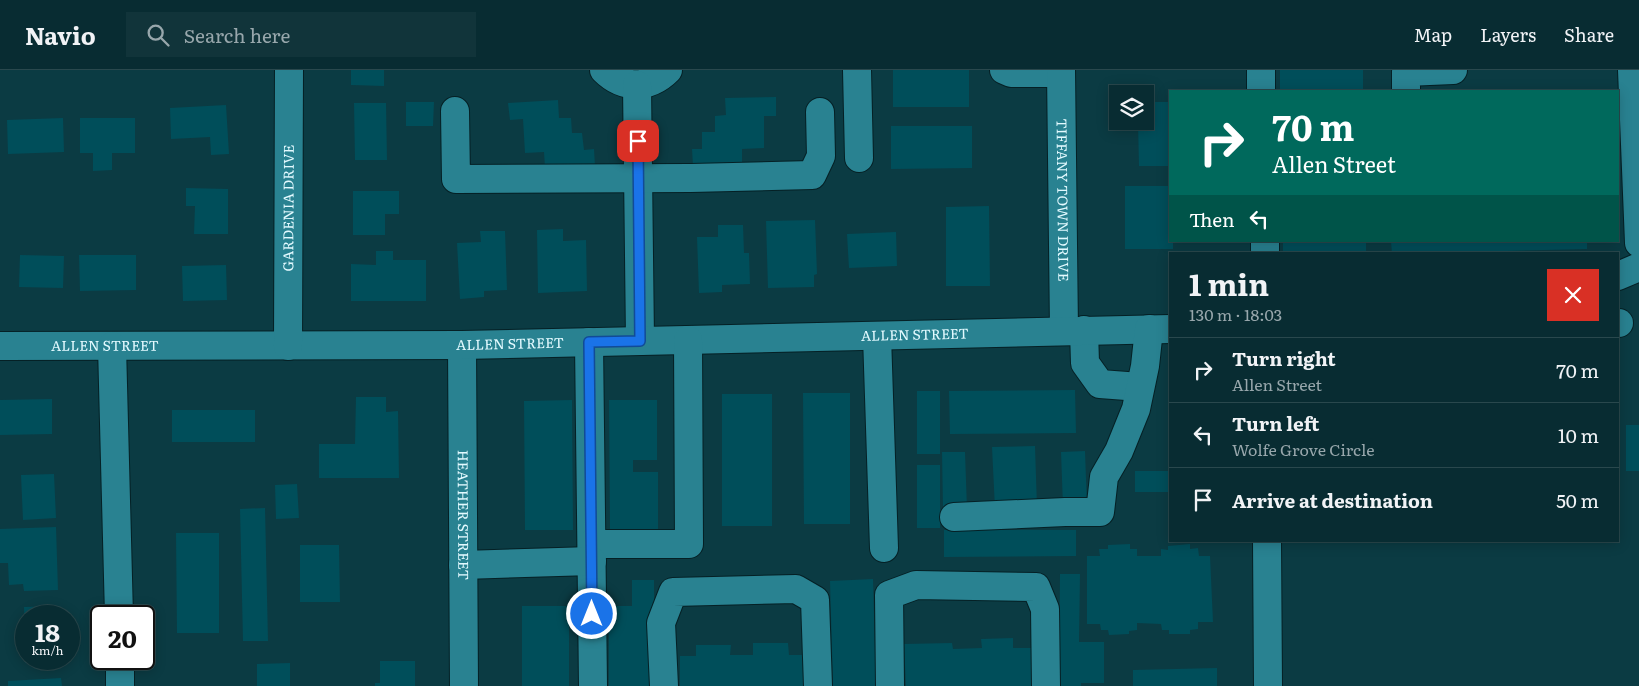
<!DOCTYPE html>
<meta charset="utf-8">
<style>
body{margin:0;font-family:Literata,serif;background:#11343a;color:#f1f3f6;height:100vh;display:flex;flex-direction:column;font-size:19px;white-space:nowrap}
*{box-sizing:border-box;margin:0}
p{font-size:16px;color:#98a7ac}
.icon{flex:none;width:28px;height:28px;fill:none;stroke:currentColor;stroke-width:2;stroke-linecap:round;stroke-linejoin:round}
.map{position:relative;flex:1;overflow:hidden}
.side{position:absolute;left:1169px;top:182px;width:450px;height:290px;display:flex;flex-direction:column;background:#082c32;border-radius:0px;box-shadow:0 2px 12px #0003,0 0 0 1px #29484d}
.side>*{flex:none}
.banner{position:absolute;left:1169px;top:20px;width:450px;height:152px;border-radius:0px;box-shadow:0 2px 12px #0003,0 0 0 1px #29484d;background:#00695c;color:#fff;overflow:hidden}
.controls{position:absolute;left:1109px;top:15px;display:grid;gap:10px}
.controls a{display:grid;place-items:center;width:45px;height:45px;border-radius:0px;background:#082c32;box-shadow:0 2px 12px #0003,0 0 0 1px #29484d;font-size:25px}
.speed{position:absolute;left:15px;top:535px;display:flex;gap:10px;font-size:25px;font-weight:700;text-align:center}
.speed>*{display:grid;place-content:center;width:65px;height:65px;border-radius:50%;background:#082c32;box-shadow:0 2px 12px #0003,0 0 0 1px #29484d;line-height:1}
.speed small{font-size:12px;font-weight:400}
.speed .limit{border:2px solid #111;border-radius:8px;background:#fff;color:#111}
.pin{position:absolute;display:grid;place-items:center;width:42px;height:42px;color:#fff;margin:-21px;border-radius:10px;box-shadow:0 2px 8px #0006}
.me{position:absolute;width:55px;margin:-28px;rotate:0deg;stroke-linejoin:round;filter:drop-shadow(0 0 4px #0008)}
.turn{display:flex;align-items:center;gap:18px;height:105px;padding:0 20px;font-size:22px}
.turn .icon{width:65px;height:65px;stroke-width:2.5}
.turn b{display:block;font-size:35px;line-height:42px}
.then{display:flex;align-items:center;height:48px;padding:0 20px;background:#0003;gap:10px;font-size:19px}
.round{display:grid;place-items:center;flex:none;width:52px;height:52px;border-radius:0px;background:#11343a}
.headline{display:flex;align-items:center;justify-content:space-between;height:85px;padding:0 20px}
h1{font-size:30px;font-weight:700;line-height:38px}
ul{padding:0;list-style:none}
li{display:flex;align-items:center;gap:15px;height:65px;padding:0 20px;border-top:1px solid #29484d}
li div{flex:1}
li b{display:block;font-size:19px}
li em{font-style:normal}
header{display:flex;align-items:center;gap:30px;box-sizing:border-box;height:70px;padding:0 25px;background:#082c32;border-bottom:1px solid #29484d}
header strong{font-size:24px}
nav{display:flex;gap:28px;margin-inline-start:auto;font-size:18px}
.search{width:350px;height:45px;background:#11343a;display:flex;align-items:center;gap:12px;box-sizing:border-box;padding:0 18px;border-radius:0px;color:#98a7ac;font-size:19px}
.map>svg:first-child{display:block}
.building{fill:#004e5a}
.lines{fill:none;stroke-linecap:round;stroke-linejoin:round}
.minor-casing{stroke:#052025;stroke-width:30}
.minor{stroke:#298291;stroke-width:28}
.route-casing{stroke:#114b97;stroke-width:12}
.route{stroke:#1a73e8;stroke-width:9}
.labels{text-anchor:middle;stroke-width:5;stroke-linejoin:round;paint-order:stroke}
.street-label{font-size:14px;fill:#e3faff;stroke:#003139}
</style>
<header>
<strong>Navio</strong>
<div class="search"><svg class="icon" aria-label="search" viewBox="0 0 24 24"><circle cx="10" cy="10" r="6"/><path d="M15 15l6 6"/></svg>Search here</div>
<nav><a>Map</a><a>Layers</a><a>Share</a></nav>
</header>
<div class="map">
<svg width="1639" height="616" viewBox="0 0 1639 616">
<rect width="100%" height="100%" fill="#0b3b43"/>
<path class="building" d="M 351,0 L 384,0 L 384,16 L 351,15 Z
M 893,0 L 969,0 L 969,37 L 893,37 Z
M 1280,0 L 1363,0 L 1363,21 L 1280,21 Z
M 776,27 L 776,46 L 764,46 L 764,78 L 742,79 L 742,95 L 693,96 L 692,79 L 702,79 L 702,62 L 715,62 L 715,46 L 726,45 L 725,28 Z
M 558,30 L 559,48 L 571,48 L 572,63 L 582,63 L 584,80 L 594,79 L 595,96 L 545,98 L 544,82 L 525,83 L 523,49 L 510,50 L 508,33 Z
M 406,32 L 434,32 L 433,56 L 406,56 Z
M 1145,32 L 1170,32 L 1170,96 L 1139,96 L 1138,51 L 1145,51 Z
M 354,33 L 386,33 L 387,90 L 355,90 Z
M 226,35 L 229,84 L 211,85 L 210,67 L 171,69 L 170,38 Z
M 63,48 L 64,82 L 8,84 L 7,50 Z
M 80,48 L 135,48 L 135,83 L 112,83 L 112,100 L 93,101 L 93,83 L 80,83 Z
M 891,56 L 972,56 L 972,98 L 891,99 Z
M 1125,116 L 1170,116 L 1170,171 L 1173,171 L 1173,179 L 1125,179 Z
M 186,118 L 228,119 L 228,164 L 194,164 L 195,136 L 186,136 Z
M 353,121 L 399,121 L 399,144 L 385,144 L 385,165 L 353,165 Z
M 989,136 L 990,216 L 946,216 L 946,137 Z
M 815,150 L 817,204 L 814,205 L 814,217 L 768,218 L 766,151 Z
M 718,155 L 743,155 L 744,183 L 749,183 L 750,214 L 722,215 L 722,222 L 699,223 L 697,167 L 718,167 Z
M 563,159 L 563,171 L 586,170 L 587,221 L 538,223 L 537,160 Z
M 480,161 L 505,161 L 507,220 L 484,221 L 484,227 L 460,229 L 457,173 L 481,172 Z
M 896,162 L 897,196 L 849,198 L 847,164 Z
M 1283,171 L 1366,171 L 1366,184 L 1283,184 Z
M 1391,171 L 1587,171 L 1587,179 L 1392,184 Z
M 376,181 L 393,181 L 393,190 L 426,190 L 426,231 L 351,231 L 351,194 L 376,195 Z
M 20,185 L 64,186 L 63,218 L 19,217 Z
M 79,185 L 136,185 L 136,220 L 80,221 Z
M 226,195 L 227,230 L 183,231 L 182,196 Z
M 1075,320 L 1076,363 L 950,364 L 949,321 Z
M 917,321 L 940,321 L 940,384 L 917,384 Z
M 803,323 L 850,323 L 850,454 L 804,454 Z
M 722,324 L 772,324 L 772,456 L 722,456 Z
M 356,327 L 386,327 L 386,342 L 398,341 L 399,408 L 319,408 L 319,374 L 355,374 Z
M 52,329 L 52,364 L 0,365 L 0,330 Z
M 572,330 L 573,460 L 525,460 L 524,331 Z
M 609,330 L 657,330 L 657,390 L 633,390 L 633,402 L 658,402 L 658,462 L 610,462 Z
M 172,340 L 255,340 L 255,372 L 172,372 Z
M 1626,355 L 1639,355 L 1639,401 L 1626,401 Z
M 1035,376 L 1037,437 L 995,439 L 992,377 Z
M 1085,381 L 1087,436 L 1063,437 L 1061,382 Z
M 942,382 L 965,382 L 967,439 L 943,439 Z
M 917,395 L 940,395 L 940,458 L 917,458 Z
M 1135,401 L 1170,401 L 1170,422 L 1135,422 Z
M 54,404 L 56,448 L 23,450 L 21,405 Z
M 297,414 L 299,448 L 276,449 L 275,415 Z
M 265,438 L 268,571 L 243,571 L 240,439 Z
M 56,457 L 58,520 L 24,521 L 23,514 L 9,515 L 8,493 L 0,493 L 0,459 Z
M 944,460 L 1076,460 L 1076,486 L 944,487 Z
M 176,463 L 219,463 L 219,563 L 177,563 Z
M 1130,474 L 1130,479 L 1137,479 L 1137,486 L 1161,486 L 1161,479 L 1168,480 L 1168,476 L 1190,474 L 1190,479 L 1198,478 L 1199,486 L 1210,486 L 1213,552 L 1198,552 L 1198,559 L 1190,560 L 1190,564 L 1169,564 L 1169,560 L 1162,560 L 1161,554 L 1137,553 L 1137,560 L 1129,561 L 1129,564 L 1109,565 L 1108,560 L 1101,560 L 1100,554 L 1087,554 L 1087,486 L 1100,486 L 1099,479 L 1108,479 L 1108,475 Z
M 300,475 L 339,475 L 340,532 L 300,532 Z
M 1060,504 L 1080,504 L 1079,572 L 1104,572 L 1104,613 L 1081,613 L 1081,616 L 1059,616 Z
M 873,509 L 876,616 L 833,616 L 830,511 Z
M 632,510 L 654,510 L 654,616 L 609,616 L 609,536 L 632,536 Z
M 58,536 L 59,546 L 26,546 L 26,578 L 25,578 L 24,537 Z
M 522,536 L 569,536 L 569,616 L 522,616 Z
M 1013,568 L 1013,578 L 1031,578 L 1032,616 L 906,616 L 904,574 L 952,573 L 953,579 L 982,578 L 981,569 Z
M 753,573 L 788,573 L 789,585 L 806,585 L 806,616 L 680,616 L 680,586 L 696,586 L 696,575 L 731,575 L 730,585 L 753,585 Z
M 25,589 L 60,589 L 60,593 L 25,593 Z
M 380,591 L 415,591 L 415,616 L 375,616 L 375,613 L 380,613 Z
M 290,593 L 290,616 L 257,616 L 257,594 Z
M 1217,598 L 1217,616 L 1133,616 L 1133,600 Z
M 61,608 L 62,616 L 8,616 L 8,611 Z"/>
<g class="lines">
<defs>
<g id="minor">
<path d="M 604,0 C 623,19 649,19 668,0"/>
<path d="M 857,0 L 859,88"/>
<path d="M 1004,0 L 1011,3 L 1061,3"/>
<path id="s1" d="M 1061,0 L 1064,261"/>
<path d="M 1261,0 L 1261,21"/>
<path d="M 1632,0 L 1639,173"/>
<path d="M 637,15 L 640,271"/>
<path d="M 1406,21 L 1406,2 L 1453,0"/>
<path d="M 455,41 L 456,109 L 691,108 L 812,105 L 821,86 L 820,42"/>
<path d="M 1265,171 L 1265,184"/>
<path d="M 1618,206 L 1639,197"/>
<path d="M 1618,253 L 1619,253"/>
<path d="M 1084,260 L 1085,293 L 1100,314 L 1140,317"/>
<path d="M 877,266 L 884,478"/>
<path d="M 589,272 L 593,616"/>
<path id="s2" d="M 462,275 L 464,616"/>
<path id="s3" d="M 0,276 L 462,275 L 1170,259"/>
<path d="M 112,276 L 119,546"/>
<path id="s4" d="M 288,276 L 289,0"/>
<path d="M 954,447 L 1065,442 L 1100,442 L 1104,407 L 1119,381 L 1136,339 L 1145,296 L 1149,259"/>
<path d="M 1267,471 L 1268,616"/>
<path d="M 592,474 L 689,474 L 688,270"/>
<path d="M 463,495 L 592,491"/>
<path d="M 120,589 L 120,616"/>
<path d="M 664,616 L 661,553 L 673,522 L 796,519 L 815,530 L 818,616"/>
<path d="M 890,616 L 889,525 L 916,515 L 1036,517 L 1045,539 L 1046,616"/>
</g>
</defs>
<use href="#minor" class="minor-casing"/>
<use href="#minor" class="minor"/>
</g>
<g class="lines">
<defs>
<path id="route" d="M 592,544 L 589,272 L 640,271 L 638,71"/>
</defs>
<use href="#route" class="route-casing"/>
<use href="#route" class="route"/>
</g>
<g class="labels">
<g class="street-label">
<text dy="5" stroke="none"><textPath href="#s1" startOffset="130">TIFFANY TOWN DRIVE</textPath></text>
<text dy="5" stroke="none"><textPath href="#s4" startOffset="138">GARDENIA DRIVE</textPath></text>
<text dy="5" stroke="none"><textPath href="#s3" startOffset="915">ALLEN STREET</textPath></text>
<text dy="5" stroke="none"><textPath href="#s3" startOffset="510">ALLEN STREET</textPath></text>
<text dy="5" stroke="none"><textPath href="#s3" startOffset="105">ALLEN STREET</textPath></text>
<text dy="5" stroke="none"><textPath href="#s2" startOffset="170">HEATHER STREET</textPath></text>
</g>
</g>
</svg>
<div class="controls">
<a><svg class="icon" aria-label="layers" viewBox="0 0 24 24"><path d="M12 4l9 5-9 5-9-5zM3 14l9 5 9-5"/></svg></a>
</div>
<div class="speed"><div>18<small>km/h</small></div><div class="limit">20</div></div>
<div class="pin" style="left:638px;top:71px;background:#d93025"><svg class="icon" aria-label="arrive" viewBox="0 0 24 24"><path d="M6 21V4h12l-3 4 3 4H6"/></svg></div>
<svg class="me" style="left:592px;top:544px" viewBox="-20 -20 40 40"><circle r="17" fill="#1a73e8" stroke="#fff" stroke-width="3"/><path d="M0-11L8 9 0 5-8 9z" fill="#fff"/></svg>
<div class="banner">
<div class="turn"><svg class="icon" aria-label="right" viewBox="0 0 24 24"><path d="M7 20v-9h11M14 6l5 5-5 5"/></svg><div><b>70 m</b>Allen Street</div></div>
<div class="then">Then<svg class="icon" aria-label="left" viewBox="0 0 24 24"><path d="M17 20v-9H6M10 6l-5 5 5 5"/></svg></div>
</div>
<section class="side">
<div class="headline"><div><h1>1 min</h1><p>130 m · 18:03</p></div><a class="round" style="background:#d93025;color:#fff"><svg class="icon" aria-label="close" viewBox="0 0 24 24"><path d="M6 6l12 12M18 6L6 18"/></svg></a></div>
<ul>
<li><svg class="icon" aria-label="right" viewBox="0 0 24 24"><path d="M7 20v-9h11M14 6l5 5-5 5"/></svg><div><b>Turn right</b><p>Allen Street</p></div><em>70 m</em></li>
<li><svg class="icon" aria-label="left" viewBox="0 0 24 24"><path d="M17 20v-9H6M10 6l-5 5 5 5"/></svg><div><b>Turn left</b><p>Wolfe Grove Circle</p></div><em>10 m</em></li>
<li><svg class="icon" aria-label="arrive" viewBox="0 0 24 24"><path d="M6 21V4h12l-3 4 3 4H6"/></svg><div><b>Arrive at destination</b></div><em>50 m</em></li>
</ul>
</section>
</div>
